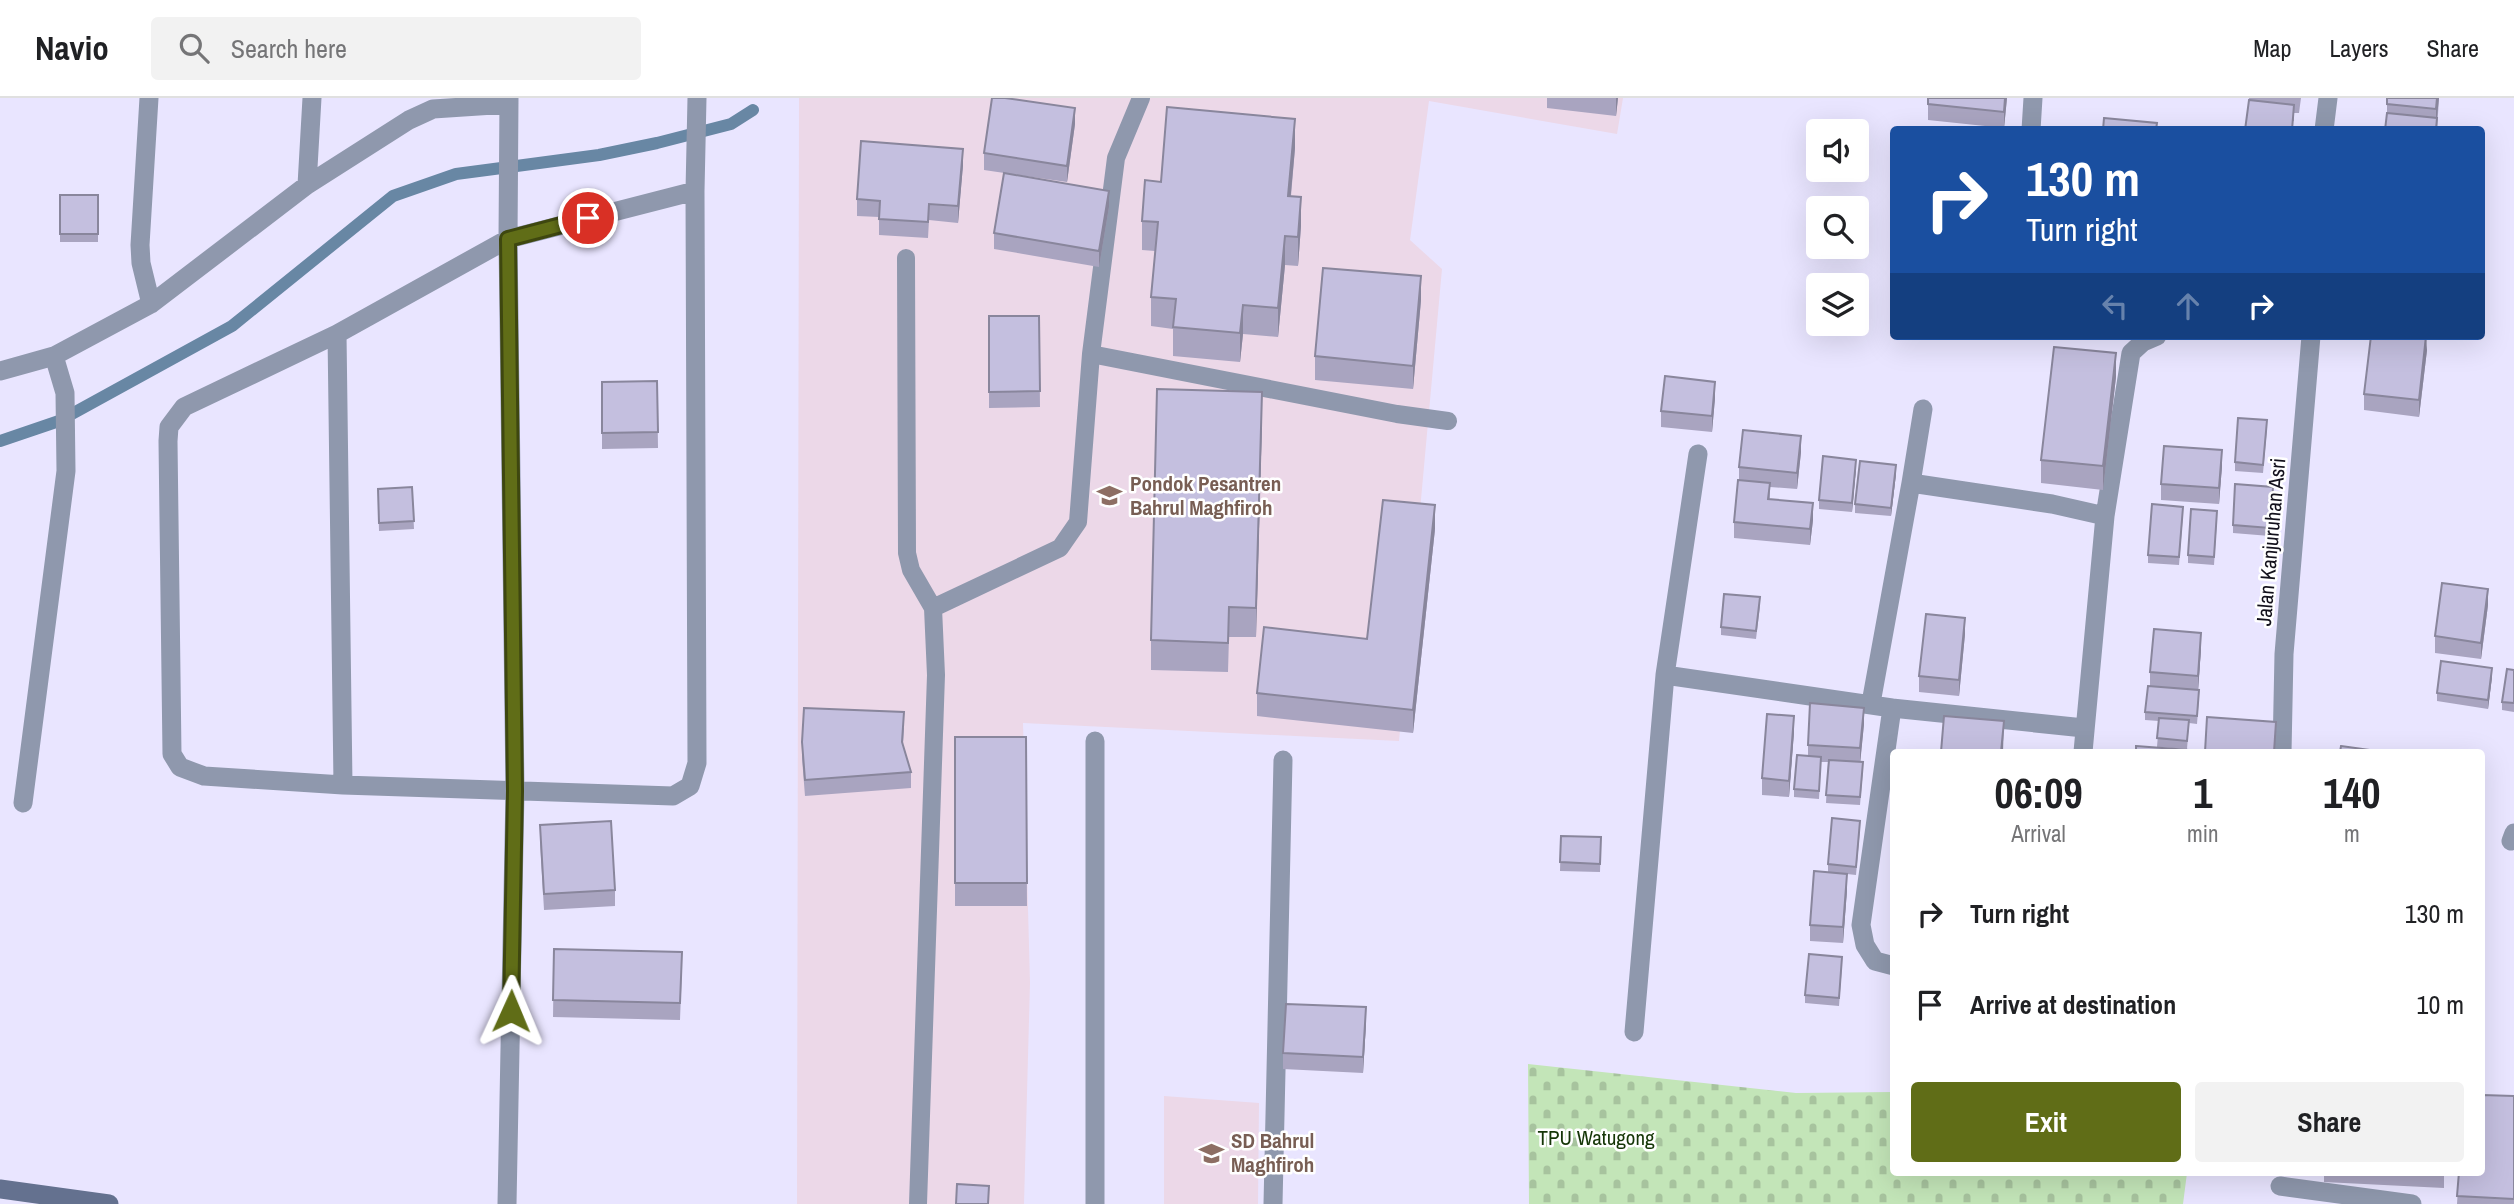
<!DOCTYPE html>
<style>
body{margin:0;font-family:"Archivo Narrow",sans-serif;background:#f2f2f2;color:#202124;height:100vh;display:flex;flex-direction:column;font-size:26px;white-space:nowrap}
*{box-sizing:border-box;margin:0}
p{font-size:23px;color:#757577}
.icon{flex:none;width:38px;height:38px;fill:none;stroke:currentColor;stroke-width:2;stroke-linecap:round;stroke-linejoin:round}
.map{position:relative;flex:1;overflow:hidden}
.panel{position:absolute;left:1890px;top:651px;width:595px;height:427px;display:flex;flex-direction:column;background:#fff;border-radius:7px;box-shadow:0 7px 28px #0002}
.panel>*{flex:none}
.hud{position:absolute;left:1890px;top:28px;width:595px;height:214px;border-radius:7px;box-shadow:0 7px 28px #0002;background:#1a4fa0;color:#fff;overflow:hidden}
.buttons{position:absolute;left:1806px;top:21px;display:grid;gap:14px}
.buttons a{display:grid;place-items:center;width:63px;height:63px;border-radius:7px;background:#fff;box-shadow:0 7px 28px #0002;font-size:35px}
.pin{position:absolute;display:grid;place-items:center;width:60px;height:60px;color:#fff;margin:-30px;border:4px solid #fff;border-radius:50%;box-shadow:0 2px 7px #0007}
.me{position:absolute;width:77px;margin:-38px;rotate:1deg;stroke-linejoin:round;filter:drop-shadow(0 0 5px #0008)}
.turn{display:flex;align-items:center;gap:24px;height:147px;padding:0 21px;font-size:32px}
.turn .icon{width:91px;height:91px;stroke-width:2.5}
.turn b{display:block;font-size:49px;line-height:60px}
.lanes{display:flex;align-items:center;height:66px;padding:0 21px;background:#0003;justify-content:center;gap:35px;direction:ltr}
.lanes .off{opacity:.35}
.eta{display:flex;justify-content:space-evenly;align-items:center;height:119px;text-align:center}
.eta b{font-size:42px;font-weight:800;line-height:49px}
.primary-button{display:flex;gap:14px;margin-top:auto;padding:14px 21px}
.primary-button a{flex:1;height:80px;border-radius:7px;background:#606d17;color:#fff;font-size:28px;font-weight:800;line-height:80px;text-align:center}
.primary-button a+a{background:#f2f2f2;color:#202124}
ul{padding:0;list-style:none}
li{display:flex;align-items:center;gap:21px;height:91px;padding:0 21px}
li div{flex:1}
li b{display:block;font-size:26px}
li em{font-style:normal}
header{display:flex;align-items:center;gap:42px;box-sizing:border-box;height:98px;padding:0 35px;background:#fff;border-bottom:2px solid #e0e0e0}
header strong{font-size:33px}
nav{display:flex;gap:38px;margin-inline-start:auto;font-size:24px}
.search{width:490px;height:63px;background:#f2f2f2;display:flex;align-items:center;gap:18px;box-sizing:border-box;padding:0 24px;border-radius:7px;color:#757577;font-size:26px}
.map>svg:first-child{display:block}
.education{fill:#ecd8e8}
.cemetery{fill:url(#cemetery-stones)}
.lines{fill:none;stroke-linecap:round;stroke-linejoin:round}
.stream{stroke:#6887a4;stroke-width:12}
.service{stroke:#8f98ad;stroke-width:18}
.minor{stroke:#8f98ad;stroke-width:19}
.secondary{stroke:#64718f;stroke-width:19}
.wall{fill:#a9a4c0}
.shaded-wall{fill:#89869c}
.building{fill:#c4bfdf;stroke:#89869c;stroke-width:2}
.route-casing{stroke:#3e470f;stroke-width:18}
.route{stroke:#606d17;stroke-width:12}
.labels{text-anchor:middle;stroke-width:5;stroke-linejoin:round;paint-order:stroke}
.education-label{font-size:21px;font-weight:bold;fill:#785e54;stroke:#fff;text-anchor:start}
.street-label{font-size:21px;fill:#13111c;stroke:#fff}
.park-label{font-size:21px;fill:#153607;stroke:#fff}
</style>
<header>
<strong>Navio</strong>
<div class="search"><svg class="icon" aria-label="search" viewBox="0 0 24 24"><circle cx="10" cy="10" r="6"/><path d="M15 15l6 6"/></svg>Search here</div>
<nav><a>Map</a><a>Layers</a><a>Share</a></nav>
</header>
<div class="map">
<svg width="2514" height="1106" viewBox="0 0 2514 1106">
<defs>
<pattern id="cemetery-stones" width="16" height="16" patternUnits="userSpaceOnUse" patternTransform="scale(1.75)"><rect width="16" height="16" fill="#c3e5b8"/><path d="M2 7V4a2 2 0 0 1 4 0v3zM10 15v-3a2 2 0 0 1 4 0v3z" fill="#a7c39e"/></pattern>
</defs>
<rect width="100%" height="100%" fill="#e9e5ff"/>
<path class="education" d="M 799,0 L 1623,0 L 1617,36 L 1429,3 L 1410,142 L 1442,171 L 1399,643 L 1023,625 L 1030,885 L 1024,1106 L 797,1106 Z
M 1164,998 L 1259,1005 L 1258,1106 L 1164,1106 Z"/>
<path class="cemetery" d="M 1528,966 L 1796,995 L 1893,994 L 1894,1074 L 2187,1075 L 2183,1106 L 1529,1106 Z"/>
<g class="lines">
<path class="stream" d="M 0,343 L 59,323 L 232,228 L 393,98 L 456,76 L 599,57 L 657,45 L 731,26 L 753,12"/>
<path class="service" d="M 906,160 L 907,455 L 911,472 L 933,510 L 936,577 L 918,1106
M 1091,256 L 1397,316 L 1448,323
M 933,510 L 1060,450 L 1078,424 L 1091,256 L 1116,60 L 1141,0"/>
<path class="minor" d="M 149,0 L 140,147 L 141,165 L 151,206
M 2031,32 L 2033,0
M 2324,32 L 2328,0
M 307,87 L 312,0
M 695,93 L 508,141 L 337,236 L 184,309 L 169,329 L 168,343 L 172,656 L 180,669 L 204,678 L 343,687 L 673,698 L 690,688 L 697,665 L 695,93 L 697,0
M 337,236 L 343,687
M 0,273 L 54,258 L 151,206 L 307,87 L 409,22 L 433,11 L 509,6
M 1698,356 L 1665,577 L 1892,610 L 1861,827 L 1865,847 L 1875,863 L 1894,868
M 1911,385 L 1923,311
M 1871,605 L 1911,385 L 2052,406 L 2105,418
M 1892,610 L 2084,630
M 1095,643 L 1095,1106
M 2083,654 L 2105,418 L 2131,255 L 2143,244 L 2157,238
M 2282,654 L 2284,556 L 2311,238
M 23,705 L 66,373 L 65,295 L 54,258
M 2511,743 L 2514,735
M 1634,934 L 1665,577
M 2280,1088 L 2412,1106
M 507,1106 L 515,693 L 508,141 L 509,0
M 1273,1106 L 1283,662"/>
<path class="secondary" d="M 0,1091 L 109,1106"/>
</g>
<path class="wall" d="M 1547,0 L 1618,0 L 1616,18 L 1547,10 Z
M 2007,0 L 2004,30 L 1928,22 L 1928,6 Z
M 2249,0 L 2301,0 L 2299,15 L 2294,15 L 2294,23 L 2245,32 Z
M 2387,0 L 2439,0 L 2437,32 L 2387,17 Z
M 1075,26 L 1067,84 L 984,72 L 984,55 Z
M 1295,50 L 1291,98 L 1301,128 L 1298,168 L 1285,167 L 1278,239 L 1243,236 L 1240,264 L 1173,258 L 1173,231 L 1151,228 L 1151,199 L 1155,153 L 1142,152 L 1142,123 Z
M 963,67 L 958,125 L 929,122 L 928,140 L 879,137 L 879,119 L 857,118 L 857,101 Z
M 60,97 L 98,97 L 98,144 L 60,144 Z
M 1109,109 L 1099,169 L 994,151 L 994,135 Z
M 1421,202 L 1413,291 L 1315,282 L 1315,258 Z
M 989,218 L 1039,218 L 1040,309 L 989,310 Z
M 2427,252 L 2419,319 L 2364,312 L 2364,296 Z
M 2116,279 L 2103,392 L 2041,385 L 2041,362 Z
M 657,283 L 658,350 L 602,351 L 602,284 Z
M 1715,300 L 1712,334 L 1661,329 L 1661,313 Z
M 1262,323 L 1256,539 L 1229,539 L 1228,574 L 1151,572 L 1151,542 Z
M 2267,331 L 2263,375 L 2235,373 L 2235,364 Z
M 1801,354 L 1797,391 L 1770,389 L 1770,401 L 1813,422 L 1810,447 L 1734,440 L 1734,424 L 1739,382 L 1739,369 Z
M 2222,368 L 2219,406 L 2161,402 L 2161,386 Z
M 1856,370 L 1852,414 L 1819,411 L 1819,402 Z
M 1896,376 L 1891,418 L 1855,415 L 1855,406 Z
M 412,389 L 414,431 L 379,433 L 378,391 Z
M 2273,397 L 2270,438 L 2233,435 L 2233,427 Z
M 2183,417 L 2179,467 L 2148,465 L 2148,457 Z
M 2217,422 L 2214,467 L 2188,465 L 2188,457 Z
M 1435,431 L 1413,635 L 1257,618 L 1257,595 L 1367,541 Z
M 2488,507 L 2481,561 L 2435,555 L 2435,538 Z
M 1760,508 L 1756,541 L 1721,537 L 1721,529 Z
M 1965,536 L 1959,598 L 1919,594 L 1919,578 Z
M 2201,551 L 2198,592 L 2199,600 L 2197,626 L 2189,625 L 2187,651 L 2157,649 L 2159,623 L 2145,622 L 2145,614 L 2150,588 L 2150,574 Z
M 2514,572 L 2514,614 L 2502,612 L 2502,604 Z
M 2492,579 L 2488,611 L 2437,603 L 2437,595 Z
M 1864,626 L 1860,664 L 1863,672 L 1860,707 L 1826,705 L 1828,664 L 1821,664 L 1819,701 L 1794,699 L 1794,691 L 1808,658 L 1808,647 Z
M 904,630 L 903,647 L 911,674 L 911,690 L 805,698 L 802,660 L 802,644 Z
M 1794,634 L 1789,699 L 1762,697 L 1762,680 Z
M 955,639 L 1026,639 L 1027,808 L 955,808 Z
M 540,727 L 615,792 L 615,808 L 544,812 L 540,743 Z
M 1860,731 L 1856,777 L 1847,776 L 1847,792 L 1843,845 L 1810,843 L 1810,827 L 1828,774 L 1828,766 Z
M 1561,738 L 1601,739 L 1600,774 L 1560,773 Z
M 554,851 L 682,870 L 680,922 L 553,919 Z
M 1842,868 L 1839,908 L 1805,905 L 1805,897 Z
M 1366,925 L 1363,975 L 1283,971 L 1283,955 Z
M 2514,998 L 2514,1106 L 2457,1106 L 2459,1074 Z
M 2324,1074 L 2444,1074 L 2444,1090 L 2324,1084 Z"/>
<path class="shaded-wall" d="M 1616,0 L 1618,0 L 1616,18 Z
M 2005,0 L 2007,0 L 2004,30 L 2004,14 Z
M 2437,0 L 2439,0 L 2436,28 L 2436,11 Z
M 1075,10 L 1075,26 L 1067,84 L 1067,68 Z
M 1295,21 L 1295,50 L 1288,127 L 1288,98 Z
M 963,51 L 963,67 L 958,125 L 958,108 Z
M 1109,93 L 1109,109 L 1099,169 L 1099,153 Z
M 1301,99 L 1301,128 L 1298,168 L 1298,139 Z
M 1285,138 L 1285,167 L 1278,239 L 1278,210 Z
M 1421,178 L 1421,202 L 1413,291 L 1413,268 Z
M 1243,207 L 1243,236 L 1240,264 L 1240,235 Z
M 2426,238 L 2427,252 L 2419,319 L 2419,302 Z
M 2116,255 L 2116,279 L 2103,392 L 2103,368 Z
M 1715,284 L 1715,300 L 1712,334 L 1712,318 Z
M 1262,294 L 1262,323 L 1256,539 L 1256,510 Z
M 1801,338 L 1801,354 L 1797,391 L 1797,375 Z
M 2222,352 L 2222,368 L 2219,406 L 2219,390 Z
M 1856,362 L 1856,370 L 1852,414 L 1852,405 Z
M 1896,367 L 1896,376 L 1891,418 L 1891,410 Z
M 1813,405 L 1813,422 L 1810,447 L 1810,431 Z
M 1435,407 L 1435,431 L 1413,635 L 1413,612 Z
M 2488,491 L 2488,507 L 2481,561 L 2481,545 Z
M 1965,520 L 1965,536 L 1959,598 L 1959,582 Z
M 2201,535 L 2201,551 L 2198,594 L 2198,578 Z
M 2492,570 L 2492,579 L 2488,611 L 2488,602 Z
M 1864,610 L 1864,626 L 1860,667 L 1860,650 Z
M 1794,618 L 1794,634 L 1789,699 L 1789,683 Z
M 2004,623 L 2003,654 L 2001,654 Z
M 1847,776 L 1847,792 L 1843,845 L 1843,829 Z
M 1366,909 L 1366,925 L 1363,975 L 1363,959 Z"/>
<path class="building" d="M 992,0 L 1005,0 L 1075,10 L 1067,68 L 984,55 Z
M 1928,0 L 2005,0 L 2004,14 L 1928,6 Z
M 2387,0 L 2437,0 L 2436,11 L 2387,6 Z
M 2249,2 L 2294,7 L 2292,32 L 2245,32 Z
M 1167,9 L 1295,21 L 1288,98 L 1301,99 L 1298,139 L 1285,138 L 1278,210 L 1243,207 L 1240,235 L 1173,229 L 1176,201 L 1151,199 L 1158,124 L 1142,123 L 1145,82 L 1161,84 Z
M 2387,15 L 2437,20 L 2436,32 L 2385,32 Z
M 2104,20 L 2157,25 L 2156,32 L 2103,32 Z
M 861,43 L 963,51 L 958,108 L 929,106 L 928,124 L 879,121 L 880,103 L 857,101 Z
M 1004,75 L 1109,93 L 1099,153 L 994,135 Z
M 60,97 L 98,97 L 98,136 L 60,136 Z
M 1323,170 L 1421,178 L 1413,268 L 1315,258 Z
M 989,218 L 1039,218 L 1040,293 L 989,294 Z
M 2371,238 L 2426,238 L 2419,302 L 2364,296 Z
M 2054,249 L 2116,255 L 2103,368 L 2041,362 Z
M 1665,278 L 1715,284 L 1712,318 L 1661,313 Z
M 657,283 L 658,334 L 602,335 L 602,284 Z
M 1157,291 L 1262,294 L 1256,510 L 1229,509 L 1228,545 L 1151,542 Z
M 2238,320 L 2267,322 L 2263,367 L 2235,364 Z
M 1743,332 L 1801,338 L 1797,375 L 1739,369 Z
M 2164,348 L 2222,352 L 2219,390 L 2161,386 Z
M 1823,358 L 1856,362 L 1852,405 L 1819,402 Z
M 1860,363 L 1896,367 L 1891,410 L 1855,406 Z
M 1738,382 L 1770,385 L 1768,401 L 1813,405 L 1810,431 L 1734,424 Z
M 2235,386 L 2273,389 L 2270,430 L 2233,427 Z
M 412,389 L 414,423 L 379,425 L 378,391 Z
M 1383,402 L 1435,407 L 1413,612 L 1257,595 L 1264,529 L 1367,541 Z
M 2152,406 L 2183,409 L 2179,459 L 2148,457 Z
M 2191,411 L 2217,413 L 2214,459 L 2188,457 Z
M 2442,485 L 2488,491 L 2481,545 L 2435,538 Z
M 1724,496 L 1760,499 L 1756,533 L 1721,529 Z
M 1926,516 L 1965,520 L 1959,582 L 1919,578 Z
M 2154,531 L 2201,535 L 2198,578 L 2150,574 Z
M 2441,563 L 2492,570 L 2488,602 L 2437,595 Z
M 2507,571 L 2514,572 L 2514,605 L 2502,604 Z
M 2148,588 L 2199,592 L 2197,618 L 2145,614 Z
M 1810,605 L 1864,610 L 1860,650 L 1808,647 Z
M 804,610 L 904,614 L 902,644 L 911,674 L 805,682 L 802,644 Z
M 1767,616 L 1794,618 L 1789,683 L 1762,680 Z
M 1944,618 L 2004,623 L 2001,654 L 1941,654 Z
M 2207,619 L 2276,624 L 2274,654 L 2205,654 Z
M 2159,620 L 2189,622 L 2187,643 L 2157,640 Z
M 955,639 L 1026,639 L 1027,785 L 955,785 Z
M 2136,648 L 2188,652 L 2188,654 L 2136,654 Z
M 2341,648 L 2384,654 L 2340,654 Z
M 1797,657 L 1821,659 L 1819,693 L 1794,691 Z
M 1829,662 L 1863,664 L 1860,699 L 1826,697 Z
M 1832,720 L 1860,723 L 1856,769 L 1828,766 Z
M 611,723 L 615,792 L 544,796 L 540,727 Z
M 1561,738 L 1601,739 L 1600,766 L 1560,764 Z
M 1814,773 L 1847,776 L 1843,829 L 1810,827 Z
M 554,851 L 682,854 L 680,905 L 553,902 Z
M 1809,856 L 1842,859 L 1839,900 L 1805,897 Z
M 1286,906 L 1366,909 L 1363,959 L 1283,955 Z
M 2482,997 L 2514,998 L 2514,1101 L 2457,1098 L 2459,1074 L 2482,1074 Z
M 957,1086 L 989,1088 L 988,1106 L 956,1106 Z"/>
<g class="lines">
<defs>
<path id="route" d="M 511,913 L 515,693 L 508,141 L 588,120"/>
</defs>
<use href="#route" class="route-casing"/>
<use href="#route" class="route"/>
</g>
<defs>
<symbol id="school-bare" viewBox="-9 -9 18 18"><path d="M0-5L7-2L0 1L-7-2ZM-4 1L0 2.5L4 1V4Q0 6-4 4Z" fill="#8d6e63" stroke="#fff" stroke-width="2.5" paint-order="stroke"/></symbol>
</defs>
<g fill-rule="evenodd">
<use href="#school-bare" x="1092" y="380" width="35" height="35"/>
<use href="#school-bare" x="1194" y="1038" width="35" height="35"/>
</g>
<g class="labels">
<g class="education-label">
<text x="1130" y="393">Pondok Pesantren<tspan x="1130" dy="24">Bahrul Maghfiroh</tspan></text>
<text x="1231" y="1050">SD Bahrul<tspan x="1231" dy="24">Maghfiroh</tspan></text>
</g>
<g class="street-label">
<text transform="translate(2271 444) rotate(-85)" y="7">Jalan Kanjuruhan Asri</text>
</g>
<g class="park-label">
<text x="1596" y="1047">TPU Watugong</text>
</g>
</g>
</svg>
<div class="buttons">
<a><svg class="icon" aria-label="sound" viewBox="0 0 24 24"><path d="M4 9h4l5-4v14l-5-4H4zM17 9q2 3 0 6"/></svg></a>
<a><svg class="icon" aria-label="search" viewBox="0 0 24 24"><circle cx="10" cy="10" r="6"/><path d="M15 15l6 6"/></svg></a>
<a><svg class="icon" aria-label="layers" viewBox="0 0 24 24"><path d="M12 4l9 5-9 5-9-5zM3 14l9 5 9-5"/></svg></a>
</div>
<div class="pin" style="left:588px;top:120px;background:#d93025"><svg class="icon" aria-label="arrive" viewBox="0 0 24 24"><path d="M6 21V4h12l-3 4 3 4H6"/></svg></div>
<svg class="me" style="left:511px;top:913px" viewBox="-20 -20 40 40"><path d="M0-17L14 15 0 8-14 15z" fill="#606d17" stroke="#fff" stroke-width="4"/></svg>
<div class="hud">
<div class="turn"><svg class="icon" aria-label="right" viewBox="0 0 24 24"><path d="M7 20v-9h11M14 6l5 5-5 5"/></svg><div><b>130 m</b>Turn right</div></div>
<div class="lanes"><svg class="icon off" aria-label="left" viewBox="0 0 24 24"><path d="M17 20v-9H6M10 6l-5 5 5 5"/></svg><svg class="icon off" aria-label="ahead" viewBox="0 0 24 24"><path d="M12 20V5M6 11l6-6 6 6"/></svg><svg class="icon" aria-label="right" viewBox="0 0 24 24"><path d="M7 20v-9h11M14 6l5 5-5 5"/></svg></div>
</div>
<section class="panel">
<div class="eta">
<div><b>06:09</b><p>Arrival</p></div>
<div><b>1</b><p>min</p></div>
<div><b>140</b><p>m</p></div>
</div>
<ul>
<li><svg class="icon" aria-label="right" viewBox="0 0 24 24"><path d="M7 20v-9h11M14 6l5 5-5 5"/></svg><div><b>Turn right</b></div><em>130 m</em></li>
<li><svg class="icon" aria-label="arrive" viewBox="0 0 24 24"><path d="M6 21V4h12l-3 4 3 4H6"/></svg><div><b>Arrive at destination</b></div><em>10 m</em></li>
</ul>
<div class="primary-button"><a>Exit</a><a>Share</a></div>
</section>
</div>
